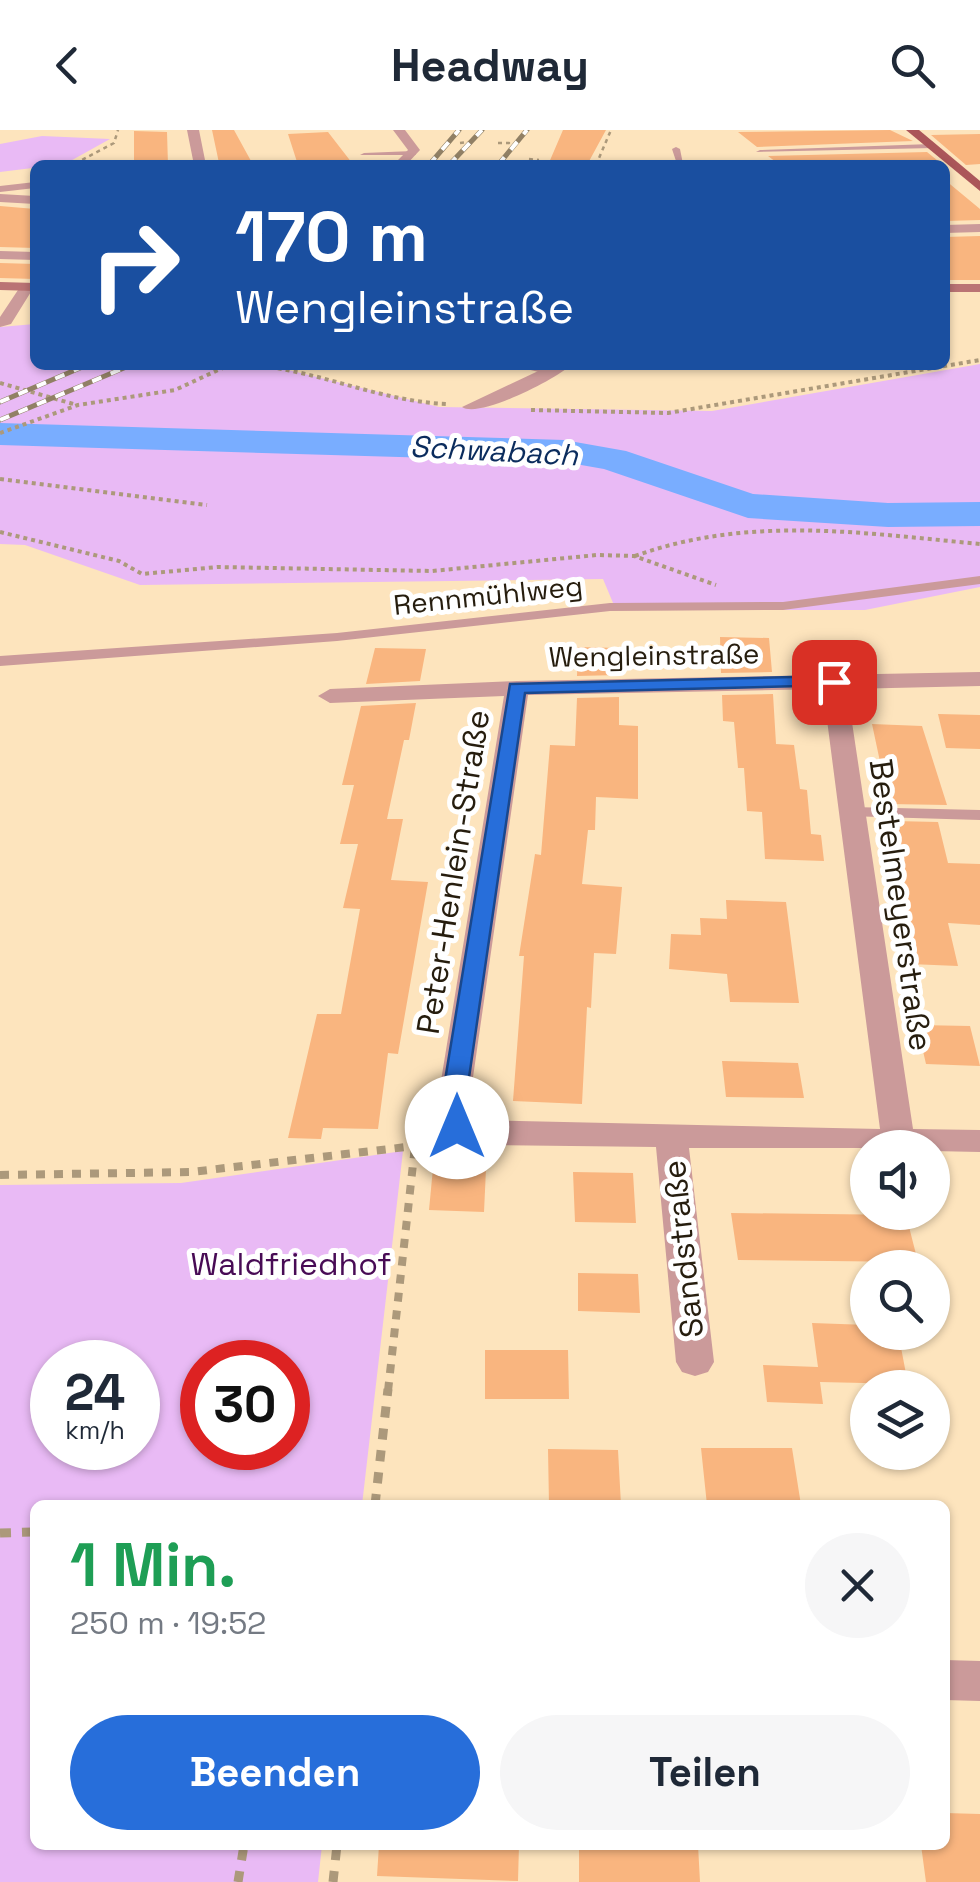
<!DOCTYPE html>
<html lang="de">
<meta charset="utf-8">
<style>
body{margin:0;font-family:"Space Grotesk",sans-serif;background:#f6f6f7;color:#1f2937;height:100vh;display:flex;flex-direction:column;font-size:38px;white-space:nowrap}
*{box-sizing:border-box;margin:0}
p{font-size:32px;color:#747a83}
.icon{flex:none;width:55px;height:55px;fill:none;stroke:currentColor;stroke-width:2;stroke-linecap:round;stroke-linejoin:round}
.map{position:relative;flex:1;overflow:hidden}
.drawer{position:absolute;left:30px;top:1370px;width:920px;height:350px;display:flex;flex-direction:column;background:#fff;border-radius:15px;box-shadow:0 2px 8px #0004}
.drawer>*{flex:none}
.banner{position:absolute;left:30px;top:30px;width:920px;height:210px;border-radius:15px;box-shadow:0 2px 8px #0004;background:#1a4fa0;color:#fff;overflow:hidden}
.tools{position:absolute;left:850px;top:1000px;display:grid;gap:20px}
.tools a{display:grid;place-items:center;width:100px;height:100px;border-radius:50%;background:#fff;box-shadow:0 2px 8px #0004;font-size:50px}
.speed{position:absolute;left:30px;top:1210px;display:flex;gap:20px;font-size:50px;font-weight:700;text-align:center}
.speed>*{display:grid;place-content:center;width:130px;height:130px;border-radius:50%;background:#fff;box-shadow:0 2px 8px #0004;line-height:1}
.speed small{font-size:25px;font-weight:400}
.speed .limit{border:15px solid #d22;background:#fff;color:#111}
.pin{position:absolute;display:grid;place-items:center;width:85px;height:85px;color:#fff;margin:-42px;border-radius:20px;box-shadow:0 5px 15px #0006}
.me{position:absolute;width:110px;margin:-55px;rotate:0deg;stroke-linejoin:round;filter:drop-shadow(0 0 8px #0008)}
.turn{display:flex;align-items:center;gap:35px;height:210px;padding:0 40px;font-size:45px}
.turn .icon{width:130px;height:130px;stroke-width:2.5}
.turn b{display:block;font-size:70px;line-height:85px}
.round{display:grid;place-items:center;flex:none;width:105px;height:105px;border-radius:52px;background:#f6f6f7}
.headline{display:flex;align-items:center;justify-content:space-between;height:170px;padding:0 40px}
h1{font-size:60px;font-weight:700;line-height:75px;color:#1e9e55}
.action{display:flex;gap:20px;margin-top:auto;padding:20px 40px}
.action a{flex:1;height:115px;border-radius:60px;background:#276eda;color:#fff;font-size:40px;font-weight:700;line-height:115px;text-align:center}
.action a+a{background:#f6f6f7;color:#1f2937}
header{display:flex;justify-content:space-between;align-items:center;height:130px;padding:0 40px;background:#fff;font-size:45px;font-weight:700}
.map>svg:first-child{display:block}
.green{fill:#e9baf5;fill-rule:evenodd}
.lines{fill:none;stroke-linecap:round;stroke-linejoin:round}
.river{fill:#79adff;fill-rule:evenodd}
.building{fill:#f9b57f}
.path-far3{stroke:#ac997b;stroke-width:2.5;stroke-dasharray:4 4;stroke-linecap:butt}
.path-far2{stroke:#ac997b;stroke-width:4;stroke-dasharray:4 4;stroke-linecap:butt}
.path-far1{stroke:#ac997b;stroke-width:8;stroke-dasharray:9 9;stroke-linecap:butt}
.path{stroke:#ac997b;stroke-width:9;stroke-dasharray:11 11;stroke-linecap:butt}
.lane{fill:#cb9a9a;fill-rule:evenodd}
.street{fill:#cb9a9a;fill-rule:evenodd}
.secondary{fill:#ba7374;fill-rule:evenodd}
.primary{fill:#ab5659;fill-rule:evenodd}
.rail-casing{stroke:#918065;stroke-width:5}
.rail{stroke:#fff;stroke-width:4;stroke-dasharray:10;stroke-linecap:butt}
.route{fill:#276eda;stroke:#19488e;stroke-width:2.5}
.labels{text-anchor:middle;stroke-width:10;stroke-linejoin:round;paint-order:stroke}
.far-street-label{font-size:28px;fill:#261d0e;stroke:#fff}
.far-water-label{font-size:30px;font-style:italic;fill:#0b2c5d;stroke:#fff}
.street-label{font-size:32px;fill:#261d0e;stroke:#fff}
.park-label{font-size:32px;fill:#480b55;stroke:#fff}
</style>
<header><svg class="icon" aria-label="back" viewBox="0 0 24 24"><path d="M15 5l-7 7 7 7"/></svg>Headway<svg class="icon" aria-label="search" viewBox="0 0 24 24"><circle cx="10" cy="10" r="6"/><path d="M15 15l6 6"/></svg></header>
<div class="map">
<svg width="980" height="1752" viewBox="0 0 980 1752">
<rect width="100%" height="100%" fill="#fde4bd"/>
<path class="green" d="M 42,6 L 110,9 L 65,34 L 0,42 L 0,14 Z
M 35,194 L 35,235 L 268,235 L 439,277 L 712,281 L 980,234 L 980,457 L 865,480 L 616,480 L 603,449 L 140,455 L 25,415 L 0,414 L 0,197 Z
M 403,1021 L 362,1375 L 35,1375 L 35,1715 L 322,1715 L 318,1752 L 0,1752 L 0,1055 L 181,1053 ZM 52,1232 L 138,1232 L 138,1318 L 52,1318 ZM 202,1232 L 288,1232 L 288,1318 L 202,1318 Z"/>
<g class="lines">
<path class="river" d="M 0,293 L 564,310 L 626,321 L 753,364 L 888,373 L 980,372 L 980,396 L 888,397 L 748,388 L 604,339 L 564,332 L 0,315 Z"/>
</g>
<path class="building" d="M 212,0 L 234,0 L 251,31 L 219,33 Z
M 563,0 L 606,0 L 587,35 L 548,35 Z
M 890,0 L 913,11 L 757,17 L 738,2 Z
M 134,1 L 167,2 L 168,35 L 134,35 Z
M 328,2 L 352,33 L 298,35 L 288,4 Z
M 980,4 L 980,34 L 966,35 L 931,5 Z
M 927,22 L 943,35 L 780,35 L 768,26 Z
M 945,50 L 980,79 L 980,90 L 945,91 Z
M 0,76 L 35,79 L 35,118 L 0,117 Z
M 980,106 L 980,150 L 945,150 L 945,107 Z
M 0,133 L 35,134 L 35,149 L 0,148 Z
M 720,507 L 769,508 L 772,542 L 721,543 Z
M 578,517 L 618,518 L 619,545 L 577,546 Z
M 375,518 L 426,519 L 420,551 L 366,554 Z
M 773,564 L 776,614 L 794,615 L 800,659 L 807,660 L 811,704 L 821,705 L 824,731 L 765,729 L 762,682 L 747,681 L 744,638 L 738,638 L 734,592 L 723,591 L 722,565 Z
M 619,567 L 619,595 L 638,596 L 638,669 L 596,667 L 595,700 L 588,700 L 582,754 L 622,757 L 616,824 L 594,823 L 591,878 L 587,877 L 582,974 L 513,971 L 524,826 L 519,826 L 535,724 L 541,725 L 550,615 L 575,616 L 577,568 Z
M 416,573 L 409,610 L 404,610 L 387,689 L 403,689 L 391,750 L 428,752 L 398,924 L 388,923 L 378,999 L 323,998 L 321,1009 L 288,1008 L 317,884 L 341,884 L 360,779 L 343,778 L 358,714 L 340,714 L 354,655 L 342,655 L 361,576 Z
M 938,584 L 980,585 L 980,619 L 946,618 Z
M 872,594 L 922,596 L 947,675 L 889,674 Z
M 893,691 L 938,692 L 948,733 L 980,734 L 980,795 L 948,793 L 958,836 L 910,834 L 896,731 L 892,731 L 886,704 L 897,705 Z
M 726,770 L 786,772 L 799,873 L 730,872 L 727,844 L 669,839 L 671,804 L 701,805 L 700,788 L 727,789 Z
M 917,895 L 970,896 L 980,936 L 926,934 Z
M 722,931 L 798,933 L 804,968 L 726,967 Z
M 433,1038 L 486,1039 L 484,1082 L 429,1080 Z
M 573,1042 L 633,1043 L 636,1093 L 575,1092 Z
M 731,1083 L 906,1085 L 918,1132 L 738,1130 Z
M 578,1143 L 638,1144 L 640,1183 L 578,1181 Z
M 812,1193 L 868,1195 L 868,1202 L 898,1202 L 908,1254 L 820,1252 L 823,1274 L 767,1272 L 763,1235 L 818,1237 Z
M 485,1220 L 568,1220 L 569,1269 L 485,1269 Z
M 701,1318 L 792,1318 L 801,1375 L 707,1375 Z
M 548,1319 L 618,1320 L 621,1375 L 549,1375 Z
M 945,1683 L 980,1684 L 980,1752 L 926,1752 L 921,1715 L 945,1715 Z
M 379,1715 L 519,1715 L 518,1751 L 377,1746 Z
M 579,1715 L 698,1715 L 700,1752 L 579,1752 Z"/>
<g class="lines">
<path class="path-far3" d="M 460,13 L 468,12
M 498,13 L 509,13 L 506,15
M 529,29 L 539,30
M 59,35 L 78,32 L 114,13 L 118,0
M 596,35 L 611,0"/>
<path class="path-far2" d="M 246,235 C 315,238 379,272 448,274
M 0,253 L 77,275
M 531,280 L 668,283 L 980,230
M 0,303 L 78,275 L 175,260 L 229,235
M 0,349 L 207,375
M 0,402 L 119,431 L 142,444 L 218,437 L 432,441 L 597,425 L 634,426 L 716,455
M 635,426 C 748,385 863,403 980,414"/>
<path class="path-far1" d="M 0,1045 L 191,1042 L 415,1016
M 388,1261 L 415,1016 L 431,1009"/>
<path class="path" d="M 375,1375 L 388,1259
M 0,1403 L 35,1402
M 238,1752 L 244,1715
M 333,1752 L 337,1715"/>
<path class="lane" d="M 931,14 L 934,18 L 756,22 L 760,20 Z
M 676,17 L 680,19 L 683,34 L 662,35 L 676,31 L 672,19 Z
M 413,21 L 416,25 L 360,25 L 364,23 Z
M 35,52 L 35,58 L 0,62 L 0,56 Z
M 510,235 L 532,235 L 557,242 L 551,245 Z
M 980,446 L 980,454 L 783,480 L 610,481 L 337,511 L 0,536 L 0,526 L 337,503 L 610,473 L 783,472 Z
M 852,677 L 980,680 L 980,690 L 846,686 L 843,682 L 846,678 Z"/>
<path class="street" d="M 187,0 L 199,0 L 206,35 L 194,35 Z
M 393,0 L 405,0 L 420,20 L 406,35 L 393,35 L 408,20 Z
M 0,64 L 35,66 L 35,74 L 0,72 Z
M 980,94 L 980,102 L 945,103 L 945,95 Z
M 0,121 L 35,122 L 35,130 L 0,129 Z
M 22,154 L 34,157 L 11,194 L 0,197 L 0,187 Z
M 551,235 L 571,235 C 556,249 479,289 462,277 Z
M 980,542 L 980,556 L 847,559 L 913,999 L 980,1000 L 980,1022 L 932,1021 L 932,1018 L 689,1018 L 714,1232 L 708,1242 L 695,1246 L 682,1242 L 676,1232 L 656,1017 L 485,1015 L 445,1005 L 437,975 L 504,566 L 330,573 L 318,566 L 330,559 L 517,551 ZM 823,559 L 880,999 L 472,990 L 469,975 L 528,565 Z
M 945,1530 L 980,1531 L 980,1571 L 945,1570 Z"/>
<path class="secondary" d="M 0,152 L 35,153 L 35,161 L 0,160 Z
M 945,154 L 980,154 L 980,162 L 945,162 Z"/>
<path class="primary" d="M 906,0 L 919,0 L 980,51 L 980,61 Z"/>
<defs>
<path id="rail" d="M 429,35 L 459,0
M 449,35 L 482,0
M 498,35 L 527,0
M 0,272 L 87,235
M 0,290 L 131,235"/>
</defs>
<use href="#rail" class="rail-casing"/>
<use href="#rail" class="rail"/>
</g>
<path class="route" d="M 834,546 L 840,548 L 840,555 L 525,563 L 465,975 L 470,997 L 466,1003 L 449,1003 L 441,975 L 510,554 Z"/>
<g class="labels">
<g class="far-street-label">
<text transform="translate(488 465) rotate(-6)" y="10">Rennmühlweg</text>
<text transform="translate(654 525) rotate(-1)" y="10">Wengleinstraße</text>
</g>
<g class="far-water-label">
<text transform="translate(494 321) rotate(3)" y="10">Schwabach</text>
</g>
<g class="street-label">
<text transform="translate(453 742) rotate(-81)" y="11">Peter-Henlein-Straße</text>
<text transform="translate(901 775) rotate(82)" y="11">Bestelmeyerstraße</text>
<text transform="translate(683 1119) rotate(-96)" y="11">Sandstraße</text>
</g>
<g class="park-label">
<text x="291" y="1145">Waldfriedhof</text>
</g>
</g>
</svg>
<div class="tools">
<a><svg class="icon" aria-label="sound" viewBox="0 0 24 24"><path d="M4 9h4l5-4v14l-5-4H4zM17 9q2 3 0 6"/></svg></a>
<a><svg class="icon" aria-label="search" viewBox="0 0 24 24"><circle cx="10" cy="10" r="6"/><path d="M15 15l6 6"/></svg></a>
<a><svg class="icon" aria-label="layers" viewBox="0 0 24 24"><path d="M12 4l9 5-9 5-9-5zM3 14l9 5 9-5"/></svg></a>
</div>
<div class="speed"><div>24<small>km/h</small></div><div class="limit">30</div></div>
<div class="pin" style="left:834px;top:552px;background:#d93025"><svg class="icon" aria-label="arrive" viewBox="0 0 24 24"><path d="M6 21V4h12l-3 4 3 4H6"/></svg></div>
<svg class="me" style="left:457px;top:997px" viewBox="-20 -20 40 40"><circle r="19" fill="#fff"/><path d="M0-13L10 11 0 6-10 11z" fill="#276eda"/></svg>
<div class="banner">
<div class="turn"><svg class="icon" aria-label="right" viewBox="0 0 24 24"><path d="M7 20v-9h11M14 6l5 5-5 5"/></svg><div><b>170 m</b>Wengleinstraße</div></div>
</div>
<section class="drawer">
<div class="headline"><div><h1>1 Min.</h1><p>250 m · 19:52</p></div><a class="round"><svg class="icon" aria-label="close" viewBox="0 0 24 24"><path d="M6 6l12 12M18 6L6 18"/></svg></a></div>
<div class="action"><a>Beenden</a><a>Teilen</a></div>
</section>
</div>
